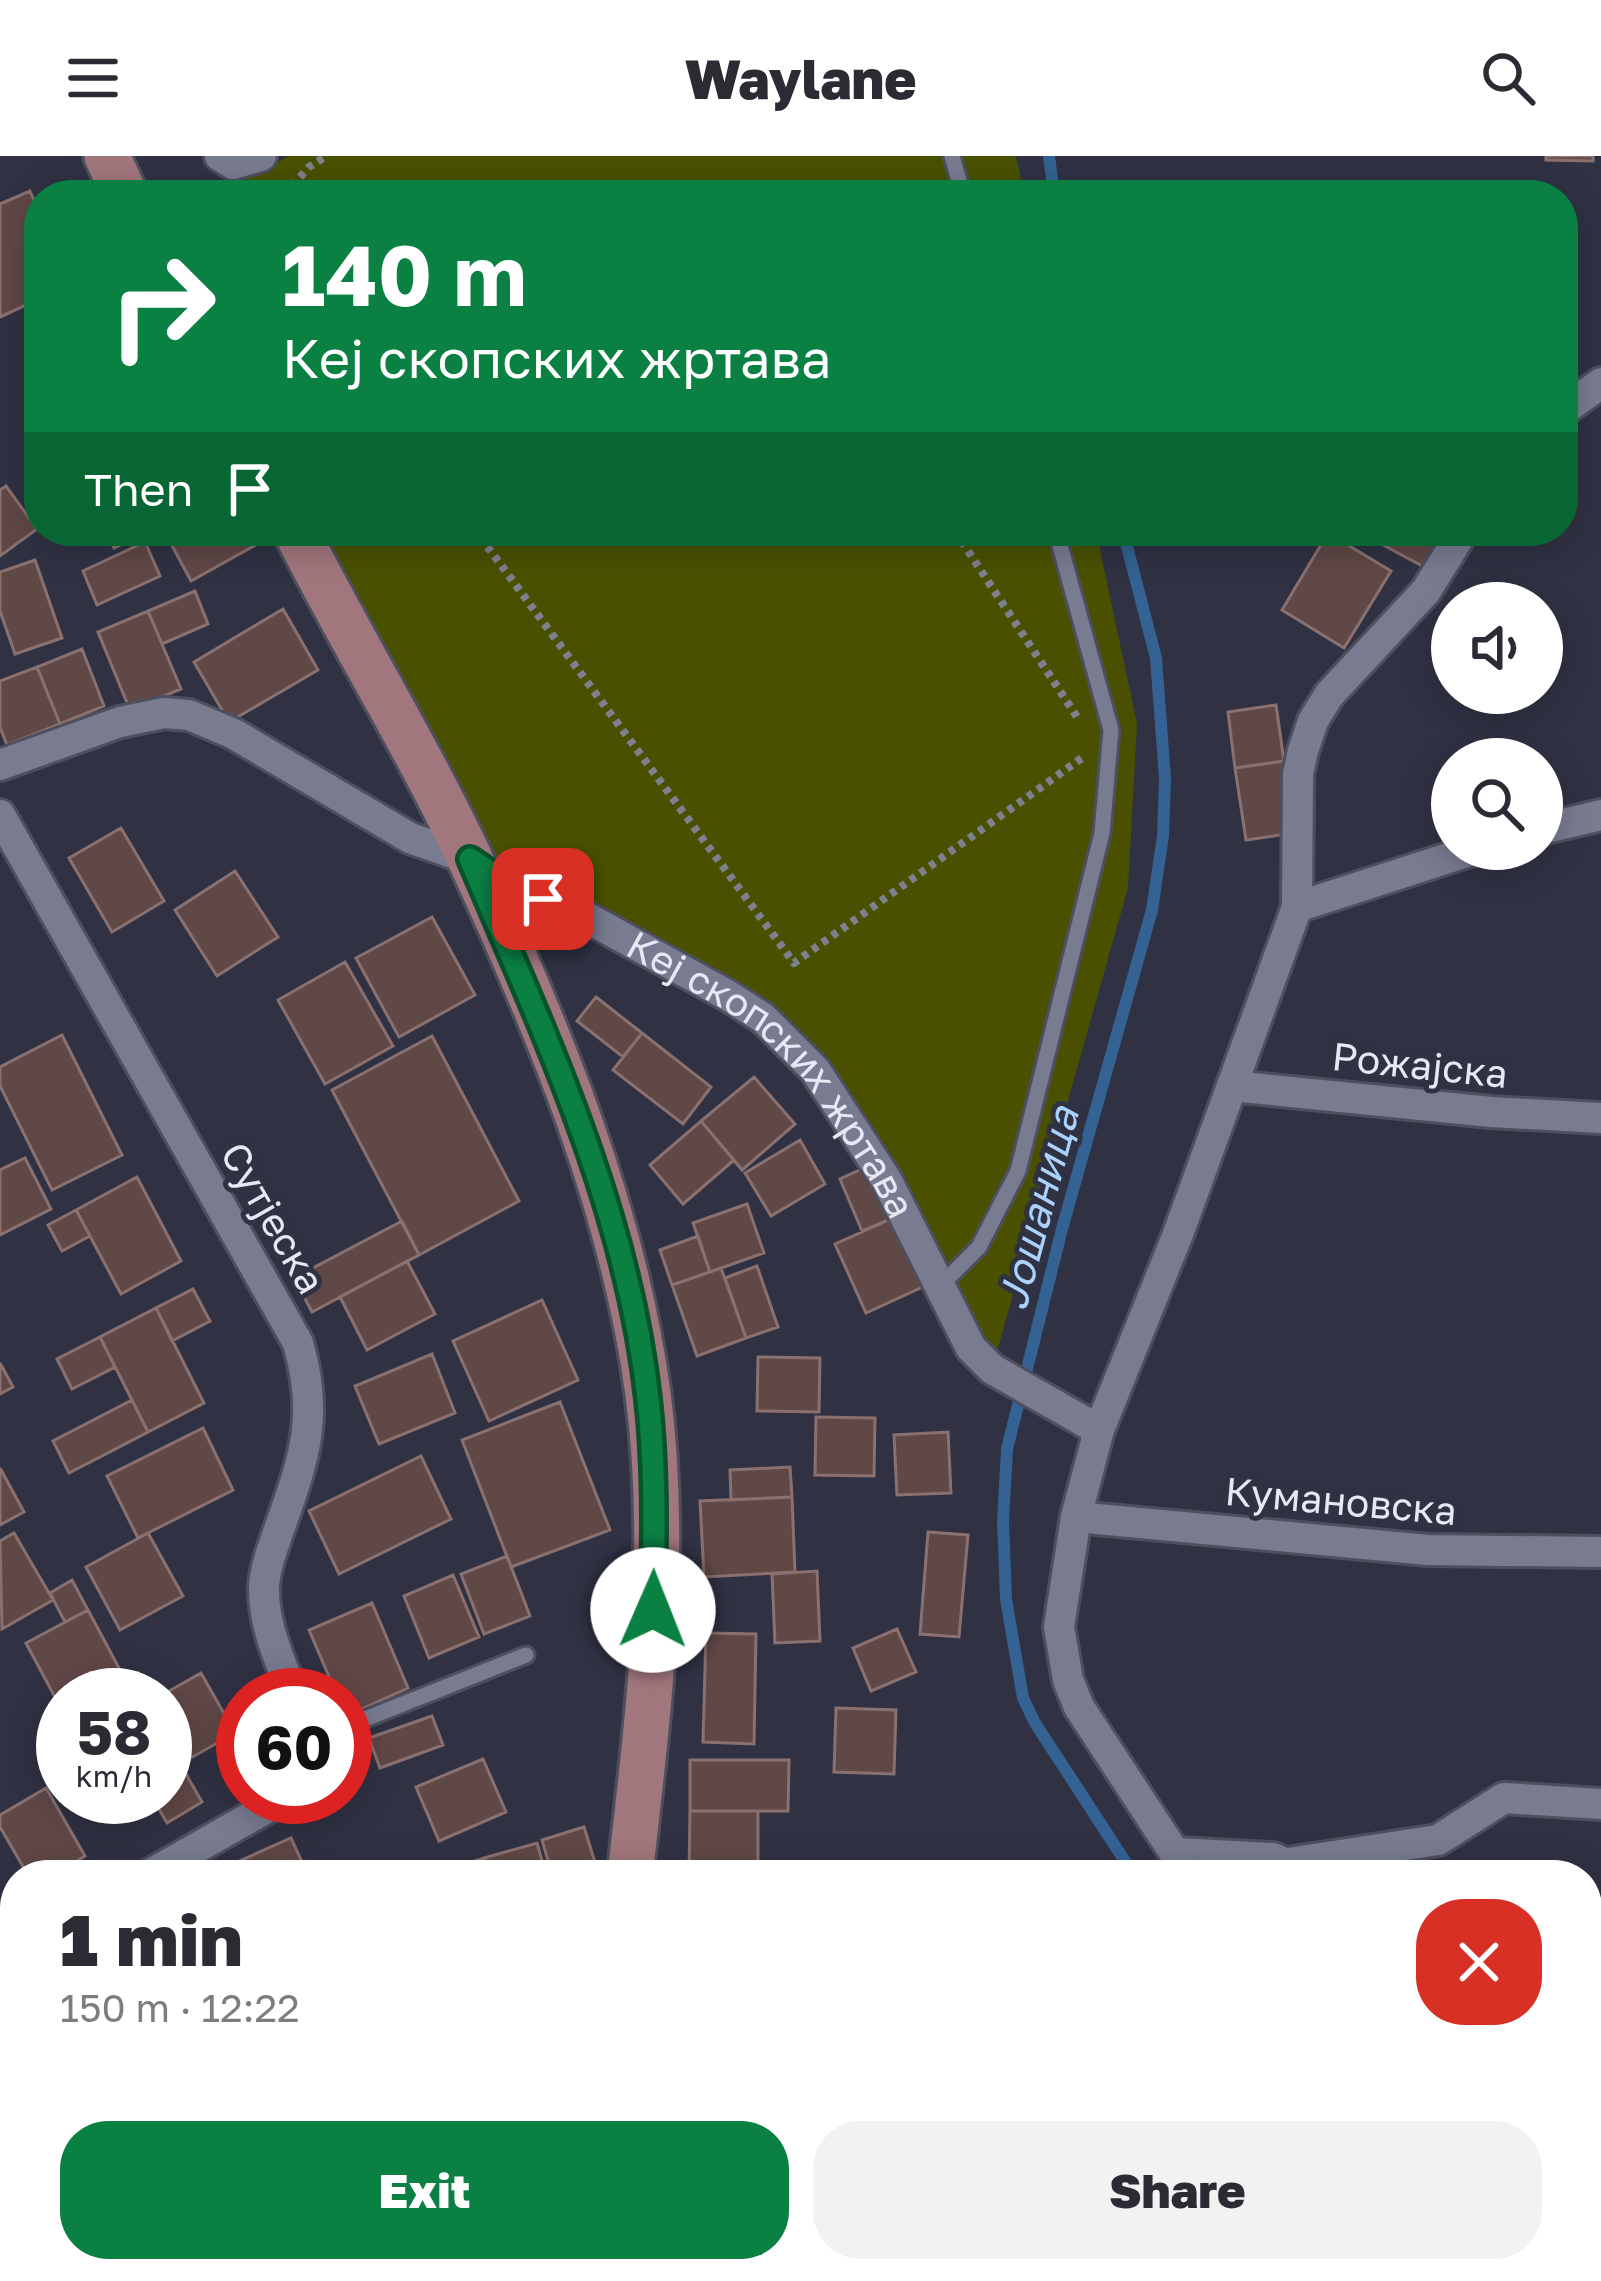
<!DOCTYPE html>
<meta charset="utf-8">
<style>
body{margin:0;font-family:"Golos Text",sans-serif;background:#f2f2f3;color:#2b2b33;height:100vh;display:flex;flex-direction:column;font-size:45px;white-space:nowrap}
*{box-sizing:border-box;margin:0}
p{font-size:39px;color:#7c7c81}
.icon{flex:none;width:66px;height:66px;fill:none;stroke:currentColor;stroke-width:2;stroke-linecap:round;stroke-linejoin:round}
.map{position:relative;flex:1;overflow:hidden}
.sheet{position:absolute;left:0px;top:1704px;width:1602px;height:423px;display:flex;flex-direction:column;background:#fff;border-radius:48px 48px 0 0;box-shadow:0 6px 30px #0003}
.sheet>*{flex:none}
.banner{position:absolute;left:24px;top:24px;width:1554px;height:366px;border-radius:48px;box-shadow:0 6px 30px #0003;background:#0b8043;color:#fff;overflow:hidden}
.controls{position:absolute;left:1431px;top:426px;display:grid;gap:24px}
.controls a{display:grid;place-items:center;width:132px;height:132px;border-radius:50%;background:#fff;box-shadow:0 6px 30px #0003;font-size:60px}
.speed{position:absolute;left:36px;top:1512px;display:flex;gap:24px;font-size:60px;font-weight:700;text-align:center}
.speed>*{display:grid;place-content:center;width:156px;height:156px;border-radius:50%;background:#fff;box-shadow:0 6px 30px #0003;line-height:1}
.speed small{font-size:30px;font-weight:400}
.speed .limit{border:18px solid #d22;background:#fff;color:#111}
.pin{position:absolute;display:grid;place-items:center;width:102px;height:102px;color:#fff;margin:-51px;border-radius:24px;box-shadow:0 6px 18px #0006}
.me{position:absolute;width:132px;margin:-66px;rotate:1deg;stroke-linejoin:round;filter:drop-shadow(0 0 9px #0008)}
.turn{display:flex;align-items:center;gap:42px;height:252px;padding:0 60px;font-size:54px}
.turn .icon{width:156px;height:156px;stroke-width:2.5}
.turn b{display:block;font-size:84px;line-height:102px}
.then{display:flex;align-items:center;height:114px;padding:0 60px;background:#0003;gap:24px;font-size:45px}
.round{display:grid;place-items:center;flex:none;width:126px;height:126px;border-radius:48px;background:#f2f2f3}
.head{display:flex;align-items:center;justify-content:space-between;height:204px;padding:0 60px}
h1{font-size:72px;font-weight:800;line-height:90px}
.button{display:flex;gap:24px;margin-top:auto;padding:24px 60px}
.button a{flex:1;height:138px;border-radius:48px;background:#0b8043;color:#fff;font-size:48px;font-weight:800;line-height:138px;text-align:center}
.button a+a{background:#f2f2f3;color:#2b2b33}
header{display:flex;justify-content:space-between;align-items:center;height:156px;padding:0 60px;background:#fff;font-size:54px;font-weight:800}
.map>svg:first-child{display:block}
.green{fill:#495101}
.lines{fill:none;stroke-linecap:round;stroke-linejoin:round}
.stream{stroke:#336293;stroke-width:12}
.building{fill:#604847;stroke:#8a7170;stroke-width:3}
.service-casing{stroke:#4e4f5e;stroke-width:21}
.minor-casing{stroke:#4e4f5e;stroke-width:36}
.primary-casing{stroke:#4e4f5e;stroke-width:51}
.path{stroke:#7f808f;stroke-width:8;stroke-dasharray:6 6;stroke-linecap:butt}
.service{stroke:#797b91;stroke-width:15}
.minor{stroke:#797b91;stroke-width:30}
.primary{stroke:#a1777d;stroke-width:45}
.route-casing{stroke:#07532c;stroke-width:30}
.route{stroke:#0b8043;stroke-width:21}
.labels{text-anchor:middle;stroke-width:10;stroke-linejoin:round;paint-order:stroke}
.street-label{font-size:39px;fill:#e7e8f4;stroke:#303143}
.water-label{font-size:42px;font-style:italic;fill:#a9d2fd;stroke:#303143}
</style>
<header><svg class="icon" aria-label="menu" viewBox="0 0 24 24"><path d="M4 6h16M4 12h16M4 18h16"/></svg>Waylane<svg class="icon" aria-label="search" viewBox="0 0 24 24"><circle cx="10" cy="10" r="6"/><path d="M15 15l6 6"/></svg></header>
<div class="map">
<svg width="1601" height="2125" viewBox="0 0 1601 2125">
<rect width="100%" height="100%" fill="#303143"/>
<path class="green" d="M 289,0 L 1016,0 L 1024,39 L 217,39 Z
M 320,375 L 1096,375 L 1137,568 L 1128,732 L 992,1213 L 796,892 L 499,717 L 434,579 L 339,416 Z"/>
<g class="lines">
<path class="stream" d="M 1049,0 L 1054,39
M 1123,375 L 1156,502 L 1165,622 L 1163,680 L 1152,754 L 1062,1073 L 1007,1293 L 1003,1364 L 1006,1443 L 1023,1542 L 1035,1567 L 1134,1719
M 1341,2112 L 1351,2125"/>
</g>
<path class="building" d="M 1546,0 L 1593,0 L 1593,5 L 1546,4 Z
M 30,35 L 39,56 L 39,143 L 0,161 L 0,48 Z
M 6,330 L 37,373 L 0,400 L 0,334 Z
M 106,375 L 150,375 L 114,392 Z
M 186,375 L 255,375 L 261,386 L 191,425 L 169,384 Z
M 1312,375 L 1371,375 L 1370,382 Z
M 1374,375 L 1445,375 L 1426,412 L 1370,382 Z
M 1328,377 L 1391,415 L 1344,492 L 1282,454 Z
M 145,386 L 160,420 L 97,449 L 83,415 Z
M 35,404 L 62,482 L 15,498 L 0,455 L 0,416 Z
M 195,435 L 208,468 L 162,488 L 148,455 Z
M 283,453 L 318,514 L 229,566 L 194,506 Z
M 148,455 L 181,533 L 130,554 L 98,476 Z
M 82,493 L 104,550 L 60,568 L 37,511 Z
M 37,511 L 60,568 L 7,589 L 0,571 L 0,525 Z
M 1276,549 L 1284,605 L 1235,612 L 1228,556 Z
M 1284,605 L 1294,677 L 1246,684 L 1235,612 Z
M 121,672 L 164,745 L 112,776 L 69,702 Z
M 235,715 L 278,781 L 217,820 L 175,754 Z
M 432,761 L 475,839 L 399,881 L 356,802 Z
M 345,806 L 393,890 L 325,928 L 278,844 Z
M 596,841 L 642,877 L 623,901 L 577,865 Z
M 642,877 L 711,931 L 683,968 L 613,914 Z
M 62,879 L 122,999 L 52,1034 L 0,930 L 0,911 Z
M 432,880 L 519,1045 L 419,1099 L 332,934 Z
M 754,921 L 795,968 L 742,1014 L 701,965 Z
M 701,965 L 734,1004 L 683,1048 L 650,1009 Z
M 800,984 L 825,1028 L 771,1060 L 745,1017 Z
M 25,1002 L 51,1053 L 0,1079 L 0,1014 Z
M 875,1007 L 898,1060 L 862,1075 L 840,1023 Z
M 137,1021 L 181,1105 L 121,1138 L 76,1054 Z
M 747,1048 L 764,1097 L 710,1116 L 693,1067 Z
M 76,1054 L 90,1080 L 62,1095 L 48,1069 Z
M 898,1060 L 929,1128 L 866,1157 L 835,1088 Z
M 402,1065 L 419,1099 L 312,1156 L 294,1122 Z
M 698,1080 L 710,1116 L 672,1129 L 660,1094 Z
M 407,1105 L 435,1158 L 367,1194 L 340,1141 Z
M 757,1110 L 778,1171 L 746,1182 L 725,1122 Z
M 721,1112 L 746,1182 L 697,1200 L 672,1129 Z
M 193,1133 L 210,1165 L 172,1185 L 156,1152 Z
M 542,1144 L 578,1224 L 489,1265 L 453,1185 Z
M 156,1152 L 204,1247 L 148,1276 L 100,1181 Z
M 100,1181 L 115,1211 L 72,1233 L 57,1203 Z
M 432,1198 L 455,1257 L 379,1288 L 355,1230 Z
M 758,1201 L 820,1202 L 819,1256 L 757,1255 Z
M 0,1207 L 13,1231 L 0,1238 Z
M 132,1244 L 148,1276 L 69,1317 L 53,1285 Z
M 560,1246 L 610,1374 L 511,1411 L 462,1284 Z
M 816,1261 L 875,1262 L 874,1320 L 815,1319 Z
M 203,1272 L 233,1334 L 138,1382 L 107,1320 Z
M 948,1276 L 951,1337 L 897,1339 L 894,1279 Z
M 421,1300 L 451,1363 L 339,1418 L 309,1355 Z
M 790,1311 L 792,1341 L 731,1344 L 730,1314 Z
M 0,1312 L 24,1356 L 0,1369 Z
M 792,1341 L 795,1416 L 704,1421 L 700,1345 Z
M 928,1376 L 968,1379 L 959,1481 L 920,1478 Z
M 14,1377 L 53,1444 L 2,1473 L 0,1385 Z
M 148,1377 L 183,1440 L 120,1474 L 86,1411 Z
M 507,1400 L 530,1460 L 484,1478 L 461,1418 Z
M 817,1415 L 820,1485 L 775,1487 L 772,1418 Z
M 453,1419 L 479,1481 L 429,1502 L 404,1440 Z
M 72,1424 L 88,1454 L 65,1466 L 50,1437 Z
M 372,1447 L 408,1532 L 346,1560 L 345,1539 L 337,1539 L 309,1474 Z
M 88,1454 L 119,1512 L 57,1545 L 26,1487 Z
M 897,1473 L 916,1516 L 871,1535 L 853,1492 Z
M 706,1477 L 756,1478 L 754,1588 L 703,1586 Z
M 201,1517 L 235,1577 L 180,1608 L 165,1580 L 165,1539 L 162,1539 Z
M 836,1552 L 896,1554 L 894,1618 L 834,1616 Z
M 432,1560 L 443,1589 L 380,1612 L 369,1582 Z
M 170,1590 L 202,1646 L 167,1667 L 152,1641 L 165,1641 L 165,1593 Z
M 483,1603 L 506,1656 L 439,1685 L 416,1631 Z
M 690,1604 L 789,1604 L 788,1655 L 690,1655 Z
M 46,1632 L 85,1700 L 54,1719 L 28,1719 L 0,1671 L 0,1659 Z
M 95,1641 L 120,1641 L 101,1652 Z
M 690,1655 L 758,1655 L 758,1719 L 689,1719 Z
M 584,1671 L 599,1719 L 552,1719 L 542,1684 Z
M 291,1682 L 308,1719 L 243,1719 L 237,1706 Z
M 537,1687 L 546,1719 L 489,1719 L 484,1702 Z
M 484,1702 L 489,1719 L 432,1719 L 431,1718 Z
M 237,1706 L 243,1719 L 209,1719 Z
M 15,1856 L 15,1931 L 0,1908 L 0,1866 Z
M 15,1943 L 15,2008 L 6,2013 L 0,2002 L 0,1950 Z
M 6,2013 L 15,2032 L 15,2092 L 2,2099 L 0,2016 Z
M 174,2112 L 254,2112 L 260,2121 L 254,2125 L 182,2125 Z
M 414,2112 L 486,2112 L 488,2125 L 416,2125 Z
M 503,2112 L 572,2112 L 572,2125 L 503,2125 Z
M 1222,2112 L 1283,2112 L 1289,2125 L 1196,2125 Z"/>
<g class="lines">
<defs>
<path id="service" d="M 952,0 L 963,39
M 939,1131 L 979,1091 L 1018,1015 L 1102,677 L 1111,574 L 1056,375
M 345,1571 L 526,1499
M 1587,2049 L 1601,2046
M 1,2106 L 10,2125
M 347,2112 L 347,2125"/>
<g id="minor">
<path d="M 220,0 L 233,8 L 261,0"/>
<path d="M 1563,255 L 1601,227"/>
<path id="s1" d="M 0,609 L 120,566 L 164,557 L 189,559 L 234,578 L 410,682 L 470,703 L 518,735 L 584,760 L 727,839 L 763,862 L 815,914 L 887,1025 L 971,1192 L 992,1213 L 1099,1274"/>
<path d="M 0,659 L 298,1187 C 319,1259 305,1300 281,1368 C 274,1389 265,1410 264,1431 C 263,1469 280,1504 293,1539"/>
<path d="M 1542,673 L 1601,659"/>
<path d="M 1297,751 L 1476,693"/>
<path d="M 1232,930 L 1491,956 L 1601,962"/>
<path d="M 1076,1361 L 1428,1394 L 1601,1396"/>
<path d="M 1177,1697 L 1273,1702 L 1306,1717"/>
<path d="M 1288,1707 L 1438,1684 L 1504,1642 L 1601,1648"/>
<path d="M 149,1719 L 286,1641"/>
<path d="M 1189,1719 L 1079,1551 L 1068,1524 L 1059,1471 L 1076,1361 L 1099,1274 L 1178,1078 L 1297,751 L 1298,618 L 1303,595 L 1313,565 L 1329,539 L 1426,435 L 1463,375"/>
<path d="M 0,1801 L 15,1793"/>
<path d="M 1587,1919 L 1601,1918"/>
<path d="M 1395,2112 L 1404,2125"/>
</g>
<path id="primary" d="M 107,0 L 125,39
M 296,375 C 352,486 418,592 471,705 C 549,874 623,1052 648,1238 C 669,1396 648,1562 630,1719
M 603,2125 L 603,2112"/>
</defs>
<use href="#service" class="service-casing"/>
<use href="#minor" class="minor-casing"/>
<use href="#primary" class="primary-casing"/>
<path class="path" d="M 284,39 L 309,11 L 326,0
M 469,375 L 490,394 L 794,807 L 1082,602
M 955,375 L 1079,564"/>
<use href="#service" class="service"/>
<use href="#minor" class="minor"/>
<use href="#primary" class="primary"/>
</g>
<g class="lines">
<defs>
<path id="route" d="M 543,743 L 518,735 L 470,703 C 544,877 627,1052 648,1243 C 656,1313 654,1383 653,1454"/>
</defs>
<use href="#route" class="route-casing"/>
<use href="#route" class="route"/>
</g>
<g class="labels">
<g class="street-label">
<text transform="translate(1420 909) rotate(6)" y="14">Рожајска</text>
<text dy="14" stroke="none"><textPath href="#s1" startOffset="894">Кеј скопских жртава</textPath></text>
<text transform="translate(273 1062) rotate(60)" y="14">Сутјеска</text>
<text transform="translate(1341 1345) rotate(5)" y="14">Кумановска</text>
</g>
<g class="water-label">
<text transform="translate(1038 1052) rotate(-75)" y="15">Јошаница</text>
</g>
</g>
</svg>
<div class="controls">
<a><svg class="icon" aria-label="sound" viewBox="0 0 24 24"><path d="M4 9h4l5-4v14l-5-4H4zM17 9q2 3 0 6"/></svg></a>
<a><svg class="icon" aria-label="search" viewBox="0 0 24 24"><circle cx="10" cy="10" r="6"/><path d="M15 15l6 6"/></svg></a>
</div>
<div class="speed"><div>58<small>km/h</small></div><div class="limit">60</div></div>
<div class="pin" style="left:543px;top:743px;background:#d93025"><svg class="icon" aria-label="arrive" viewBox="0 0 24 24"><path d="M6 21V4h12l-3 4 3 4H6"/></svg></div>
<svg class="me" style="left:653px;top:1454px" viewBox="-20 -20 40 40"><circle r="19" fill="#fff"/><path d="M0-13L10 11 0 6-10 11z" fill="#0b8043"/></svg>
<div class="banner">
<div class="turn"><svg class="icon" aria-label="right" viewBox="0 0 24 24"><path d="M7 20v-9h11M14 6l5 5-5 5"/></svg><div><b>140 m</b>Кеј скопских жртава</div></div>
<div class="then">Then<svg class="icon" aria-label="arrive" viewBox="0 0 24 24"><path d="M6 21V4h12l-3 4 3 4H6"/></svg></div>
</div>
<section class="sheet">
<div class="head"><div><h1>1 min</h1><p>150 m · 12:22</p></div><a class="round" style="background:#d93025;color:#fff"><svg class="icon" aria-label="close" viewBox="0 0 24 24"><path d="M6 6l12 12M18 6L6 18"/></svg></a></div>
<div class="button"><a>Exit</a><a>Share</a></div>
</section>
</div>
